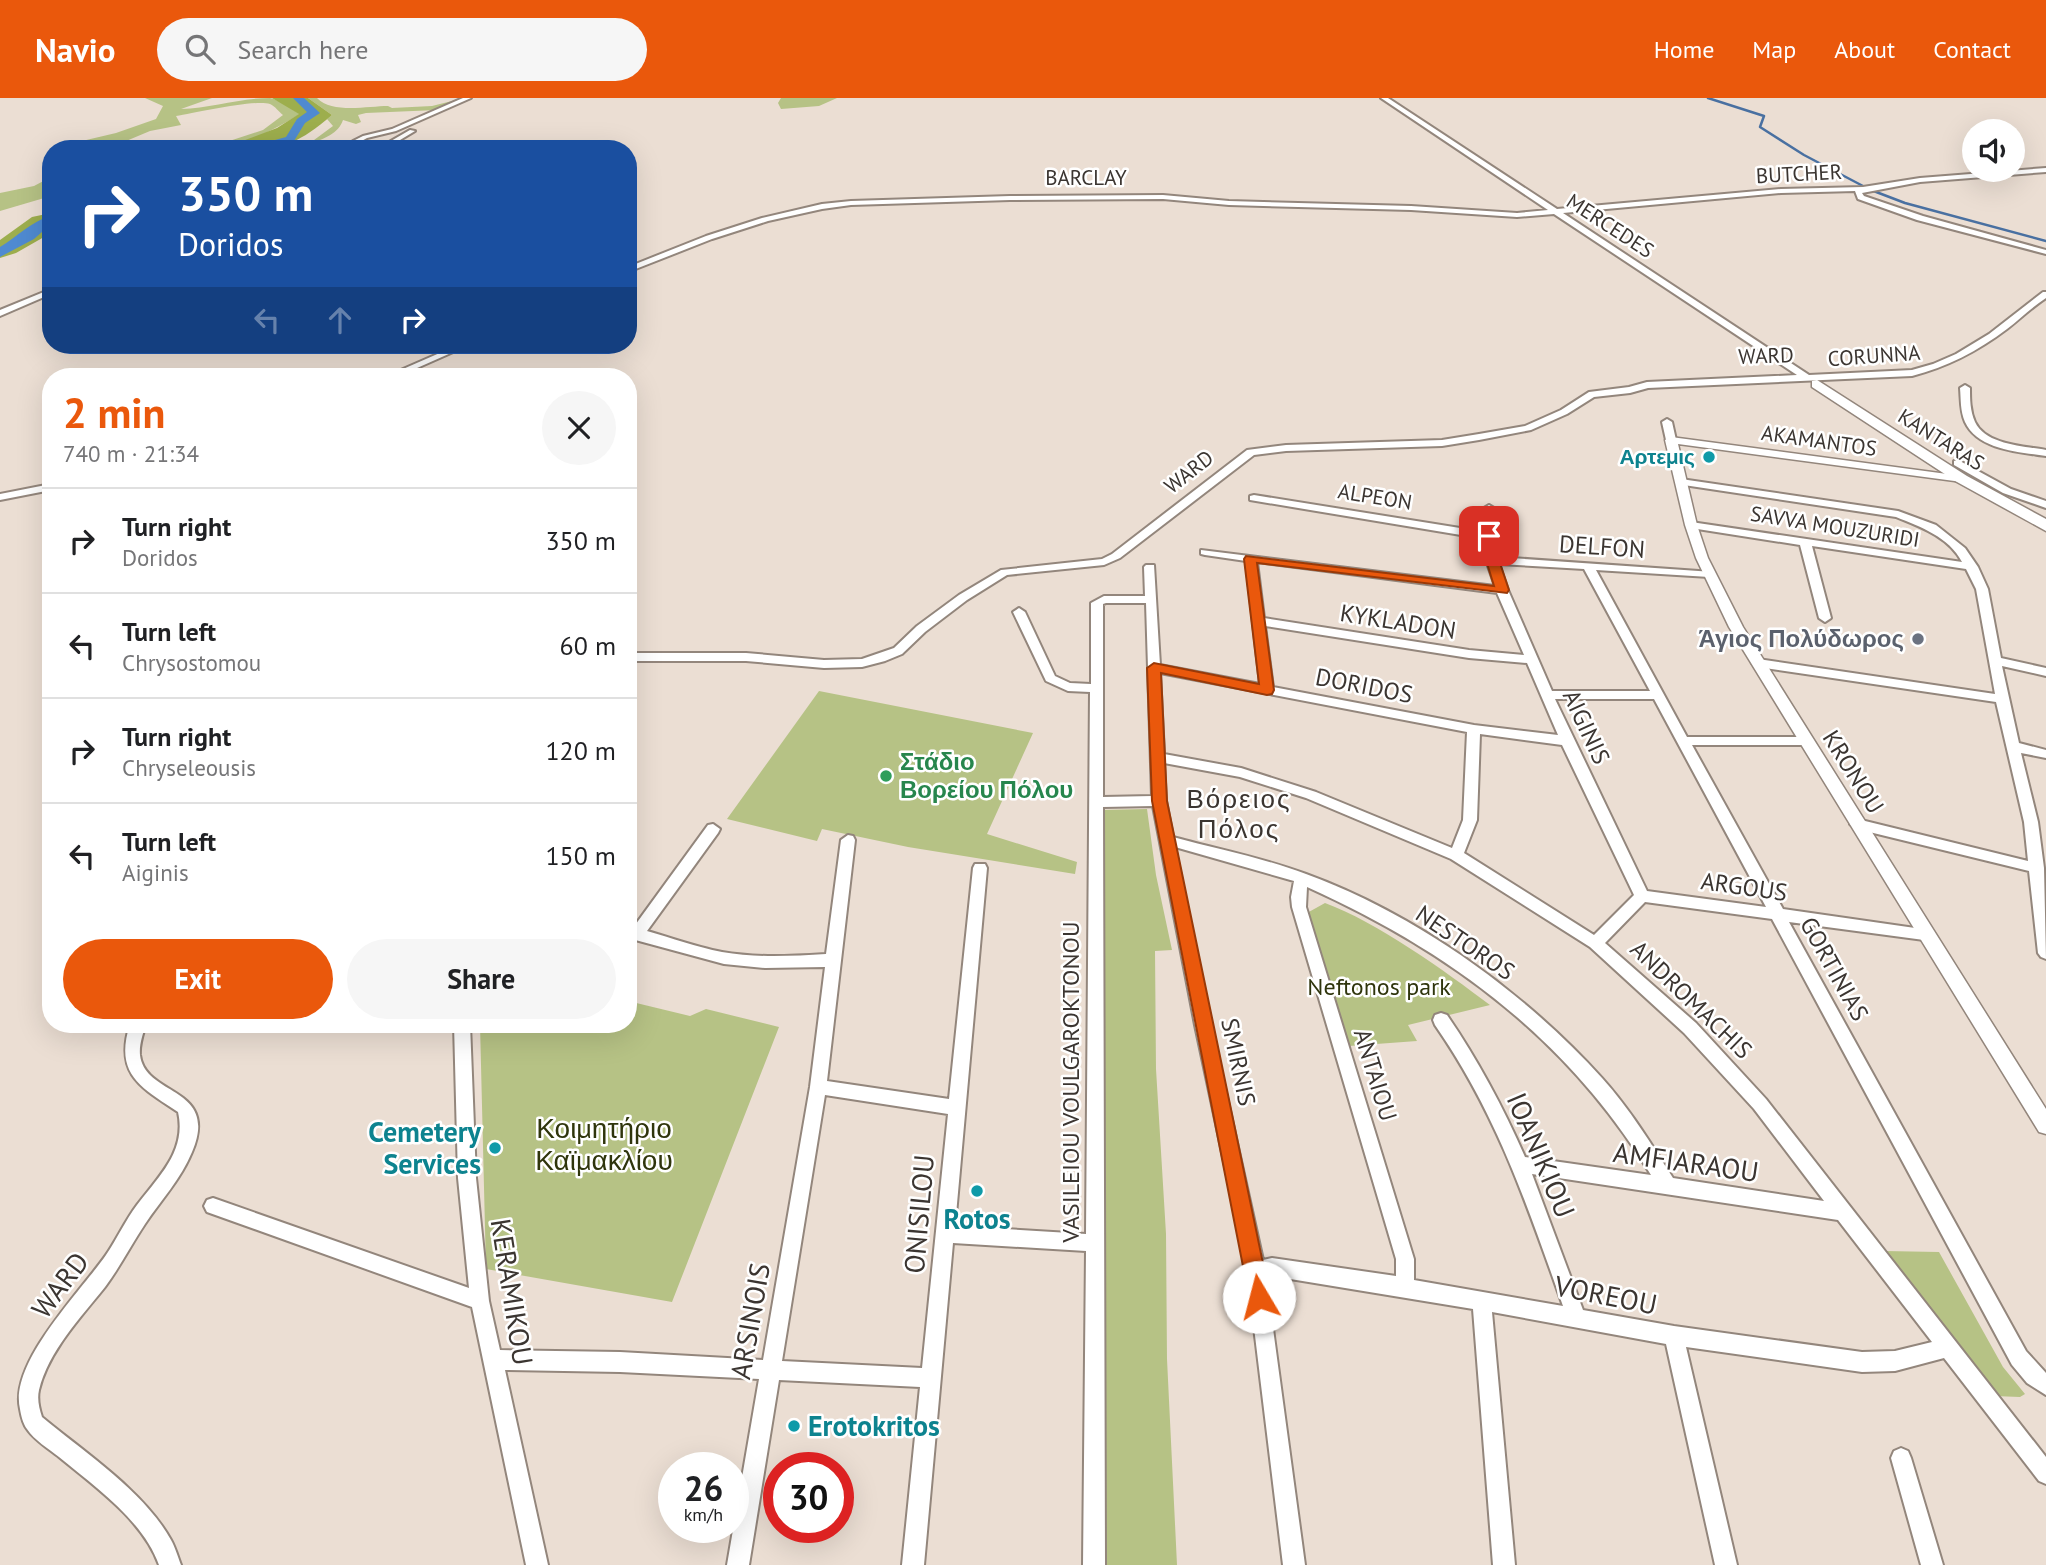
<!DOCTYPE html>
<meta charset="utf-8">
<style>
body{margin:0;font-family:"PT Sans",sans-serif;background:#f6f6f6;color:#202124;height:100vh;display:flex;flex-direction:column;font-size:26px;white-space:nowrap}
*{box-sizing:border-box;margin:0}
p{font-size:23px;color:#757577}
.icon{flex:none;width:38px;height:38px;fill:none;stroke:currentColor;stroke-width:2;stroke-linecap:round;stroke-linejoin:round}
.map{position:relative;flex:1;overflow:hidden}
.sheet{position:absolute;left:42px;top:270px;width:595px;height:665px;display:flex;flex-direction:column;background:#fff;border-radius:28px;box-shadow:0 7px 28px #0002}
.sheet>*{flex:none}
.guide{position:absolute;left:42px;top:42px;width:595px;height:214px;border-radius:28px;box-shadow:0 7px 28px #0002;background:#1a4fa0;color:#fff;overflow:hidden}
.tools{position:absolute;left:1962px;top:21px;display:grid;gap:14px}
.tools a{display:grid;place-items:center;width:63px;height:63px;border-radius:50%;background:#fff;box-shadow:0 7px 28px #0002;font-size:35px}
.speed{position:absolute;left:658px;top:1354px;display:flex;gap:14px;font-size:35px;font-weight:700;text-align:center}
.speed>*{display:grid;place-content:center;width:91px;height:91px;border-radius:50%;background:#fff;box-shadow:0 7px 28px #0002;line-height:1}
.speed small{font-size:18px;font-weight:400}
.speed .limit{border:10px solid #d22;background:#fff;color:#111}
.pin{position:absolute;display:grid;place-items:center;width:60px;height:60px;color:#fff;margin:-30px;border-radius:14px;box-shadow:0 4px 10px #0006}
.me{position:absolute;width:77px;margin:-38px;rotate:352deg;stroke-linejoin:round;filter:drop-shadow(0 0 5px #0008)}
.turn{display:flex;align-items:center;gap:24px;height:147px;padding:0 21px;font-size:32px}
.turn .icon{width:91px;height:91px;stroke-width:2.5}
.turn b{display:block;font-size:49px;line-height:60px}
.lanes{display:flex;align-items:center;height:66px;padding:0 21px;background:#0003;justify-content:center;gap:35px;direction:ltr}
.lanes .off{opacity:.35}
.round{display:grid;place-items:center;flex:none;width:74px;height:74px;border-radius:37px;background:#f6f6f6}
.overview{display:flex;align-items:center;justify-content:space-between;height:119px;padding:0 21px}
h1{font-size:42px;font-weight:700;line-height:52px;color:#ea580c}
.action{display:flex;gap:14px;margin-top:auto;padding:14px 21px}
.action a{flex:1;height:80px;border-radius:42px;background:#ea580c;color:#fff;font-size:28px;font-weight:700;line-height:80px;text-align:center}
.action a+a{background:#f6f6f6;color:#202124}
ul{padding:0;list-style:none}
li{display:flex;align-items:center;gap:21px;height:105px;padding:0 21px;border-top:2px solid #e0e0e0}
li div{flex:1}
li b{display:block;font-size:26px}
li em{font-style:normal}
header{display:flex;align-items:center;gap:42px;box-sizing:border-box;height:98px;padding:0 35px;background:#ea580c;color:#fff}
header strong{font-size:33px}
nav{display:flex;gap:38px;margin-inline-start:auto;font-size:24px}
.search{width:490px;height:63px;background:#f6f6f6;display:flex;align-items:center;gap:18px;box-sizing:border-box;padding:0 24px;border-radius:38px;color:#757577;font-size:26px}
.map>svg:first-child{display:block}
.green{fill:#b6c285}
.forest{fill:#9dae4d}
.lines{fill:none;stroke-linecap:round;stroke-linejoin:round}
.stream{stroke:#4970a1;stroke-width:2.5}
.river{fill:#4f8ad1;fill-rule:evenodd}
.minor-casing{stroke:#93867c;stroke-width:4}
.tertiary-casing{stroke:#93867c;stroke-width:3}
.primary-casing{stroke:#93867c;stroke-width:3}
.minor{fill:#fff;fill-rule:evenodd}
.tertiary{fill:#fff;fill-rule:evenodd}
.primary{fill:#fff;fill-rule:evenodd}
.route{fill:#ea580c;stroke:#983908;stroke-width:2}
.culture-dot{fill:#0f9aa8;stroke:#fff;stroke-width:2.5}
.worship-dot{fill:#6b7280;stroke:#fff;stroke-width:2.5}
.leisure-dot{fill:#2e9e5b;stroke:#fff;stroke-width:2.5}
.labels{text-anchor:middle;stroke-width:5;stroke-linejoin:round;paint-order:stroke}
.far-street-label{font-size:21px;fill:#3b3531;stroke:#fff}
.far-culture-label{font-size:21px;font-weight:bold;fill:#0d838f;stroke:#fff;text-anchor:end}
.street-label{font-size:24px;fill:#3b3531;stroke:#fff}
.worship-label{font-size:24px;font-weight:bold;fill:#5b616d;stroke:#fff;text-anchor:end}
.leisure-label{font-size:24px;font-weight:bold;fill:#27864d;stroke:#fff;text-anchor:start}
.park-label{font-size:24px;fill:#2f350c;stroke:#fff}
.neighbourhood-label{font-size:26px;letter-spacing:2px;fill:#3b3531;stroke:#fff}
.near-park-label{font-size:28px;fill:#2f350c;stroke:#fff}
.near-culture-label{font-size:28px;font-weight:bold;fill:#0d838f;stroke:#fff;text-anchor:end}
.near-street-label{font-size:28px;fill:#3b3531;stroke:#fff}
</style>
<header>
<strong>Navio</strong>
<div class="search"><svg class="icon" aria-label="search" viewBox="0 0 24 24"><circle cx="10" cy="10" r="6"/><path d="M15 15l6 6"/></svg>Search here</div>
<nav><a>Home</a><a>Map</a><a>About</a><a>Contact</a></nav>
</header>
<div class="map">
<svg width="2046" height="1467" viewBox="0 0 2046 1467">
<rect width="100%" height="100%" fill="#ebded3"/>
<path class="green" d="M 145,0 L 212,0 L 181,11 C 211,10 240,0 270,0 C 280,2 291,11 300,16 C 272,33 238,51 205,51 L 263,32 L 283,17 C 279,14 275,8 270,6 C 255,1 196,15 176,18 L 181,27 L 150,33 L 107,51 L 65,51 L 65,47 L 116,35 L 156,21 L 163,8 Z
M 308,0 L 317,0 C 332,16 368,8 388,8 L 392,10 L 432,8 L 464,0 L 437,12 L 366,15 L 358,17 L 361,24 L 356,26 L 343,22 C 339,35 323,42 310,45 L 333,28 L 327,21 L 332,17 Z
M 781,0 L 837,0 L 819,8 L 781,11 L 778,5 Z
M 51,79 L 51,98 L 0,113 L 0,95 L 34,88 Z
M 819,593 L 1033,635 L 987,736 L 1077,764 L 1075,776 L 908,749 L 822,731 L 817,743 L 727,721 Z
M 1147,711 L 1156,777 L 1172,852 L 1155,853 L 1156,971 L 1166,1136 L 1167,1261 L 1177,1467 L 1104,1467 L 1101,712 Z
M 1325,805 C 1377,824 1445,873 1490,907 L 1408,927 L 1417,943 L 1349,948 L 1307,815 Z
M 628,903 L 690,918 L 706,911 L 779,929 L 672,1204 L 486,1171 L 480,926 L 628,926 Z
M 1884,1153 L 1939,1154 L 2003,1269 L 2025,1296 L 2020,1299 L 1994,1298 Z"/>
<path class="forest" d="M 272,0 L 308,0 L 332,17 C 289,54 275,51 221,51 L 277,30 L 299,16 Z
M 51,115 L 51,135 L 16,155 L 0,160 L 0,142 L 32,119 Z"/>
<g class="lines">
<path class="stream" d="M 1708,0 L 1764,18 L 1760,29 L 1804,57 L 1863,88
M 1871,92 L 1905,105 L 2046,143"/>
<path class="river" d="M 293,0 L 304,0 L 320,15 L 305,25 L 294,43 L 264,51 L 242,51 L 286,39 L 297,21 L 307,14 Z
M 51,118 L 51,126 L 34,141 L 0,159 L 0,149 C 17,139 33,122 51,118 Z"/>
<defs>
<path id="minor" d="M 463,0 L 471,0 L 396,33 L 367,40 L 358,45 L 355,51 L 348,51 L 353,43 L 363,38 L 392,31 Z
M 1381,0 L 1388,0 L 1557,111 L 1781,91 L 1863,89 L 1920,80 L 2046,70 L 2046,74 L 1920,84 L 1862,95 L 1864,98 L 1923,118 L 2046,152 L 2046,156 L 1917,122 L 1858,101 L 1855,93 L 1781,95 L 1563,115 L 1809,277 L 1912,272 L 1933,266 L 1956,256 L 1989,236 L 2043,194 L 2046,194 L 2046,200 C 2032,209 2020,221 2007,231 C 1978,253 1947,269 1912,278 L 1648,290 L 1630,295 L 1594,299 L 1567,316 L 1531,332 L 1479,342 L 1442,348 L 1286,353 L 1254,357 L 1120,460 L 1104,467 L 1007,477 L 967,502 L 925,534 L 902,556 L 885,563 L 862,569 L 824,570 L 746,563 L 628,563 L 628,555 L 746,555 L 824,562 L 862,561 L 894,550 L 917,528 L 959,497 L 1001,472 L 1102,461 L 1112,456 L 1247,352 L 1286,347 L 1442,342 L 1479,336 L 1525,328 L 1561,312 L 1589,294 L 1629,289 L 1647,284 L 1797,277 L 1554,116 L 1517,119 L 1411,112 L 1229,107 L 1163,101 L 1010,102 L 851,107 L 822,111 L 768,123 L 712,141 L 628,174 L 628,169 L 706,138 L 762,120 L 822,106 L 851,103 L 1010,98 L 1163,97 L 1229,103 L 1411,108 L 1517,115 L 1548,112 Z
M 410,32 L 415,33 L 385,51 L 377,51 Z
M 51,191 L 51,196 L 0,218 L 0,212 Z
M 458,247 L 469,247 L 399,278 L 387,278 Z
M 1965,287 L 1970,290 C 1970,301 1970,313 1975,324 C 1986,347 2024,348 2046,352 L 2046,358 C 2019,354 1978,352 1965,324 C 1960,313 1961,301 1960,290 Z
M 1667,321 L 1672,324 L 1676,342 L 1671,345 L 1666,342 L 1662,324 Z
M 1958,362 L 2011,391 L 2046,403 L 2046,410 L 2003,395 L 1954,367 L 1954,363 Z
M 1681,381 L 1898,413 L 1936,427 L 1965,450 L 1978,469 L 1988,491 L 2001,560 L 2046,570 L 2046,578 L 2002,568 L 2019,645 L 2046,652 L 2046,660 L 2021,655 L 2038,724 L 2044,770 L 2046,861 L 2041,859 L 2038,855 L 2029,773 L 1857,731 L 1850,726 L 1857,721 L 2028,763 L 2024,724 L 1996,604 L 1758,569 L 1752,565 L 1758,561 L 1995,596 L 1976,491 L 1966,471 L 1812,448 L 1831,520 L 1825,524 L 1819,520 L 1800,447 L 1691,430 L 1686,427 L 1691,424 L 1962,464 C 1949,439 1921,429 1896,419 L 1677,386 L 1677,382 Z
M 51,386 L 51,392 L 0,402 L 0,396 Z
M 1254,397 L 1485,434 L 1484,410 L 1489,407 L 1494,410 L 1497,459 L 1713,474 L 1713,478 L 1709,479 L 1596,472 L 1687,639 L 1806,639 L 1813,643 L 1806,647 L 1692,647 L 1783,811 L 1929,832 L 1932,836 L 1929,840 L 1924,842 L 1789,824 L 2026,1253 L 2046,1275 L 2046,1297 L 2027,1285 L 2012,1267 L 1772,821 L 1645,804 L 1605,845 L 1696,925 L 1766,1001 L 2046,1359 L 2046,1386 L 2039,1383 L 1944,1260 L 1895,1273 L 1862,1274 L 1686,1249 L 1737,1467 L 1715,1467 L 1666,1246 L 1492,1214 L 1515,1467 L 1493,1467 L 1473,1211 L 1272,1178 L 1266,1179 L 1305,1467 L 1283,1467 L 1247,1172 L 1195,927 L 1153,708 L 1103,709 L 1105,1467 L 1083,1467 L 1086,1153 L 953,1145 L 924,1467 L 902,1467 L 920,1289 L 779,1282 L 749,1467 L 727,1467 L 759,1281 L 620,1274 L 505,1272 L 548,1467 L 526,1467 L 472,1209 L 207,1114 L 204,1108 L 207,1102 L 213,1100 L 469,1190 L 458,1080 L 454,926 L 470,926 L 476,1080 L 489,1203 L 500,1252 L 620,1254 L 763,1262 L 810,989 L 825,869 L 765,870 L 724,866 L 628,840 L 628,828 L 633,830 L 708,727 L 713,726 L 720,731 L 718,735 L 647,833 C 672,840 696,849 722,854 C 756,860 792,858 826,856 L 841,742 L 848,737 L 853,738 L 855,742 L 827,983 L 949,1001 L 973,770 L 975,766 L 985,766 L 987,770 L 955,1128 L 1086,1136 L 1090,594 L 1068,593 L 1046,583 L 1013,514 L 1019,510 L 1025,514 L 1055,578 L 1070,585 L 1091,586 L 1091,505 L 1104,498 L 1145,498 L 1144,469 L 1146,467 L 1154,467 L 1160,567 L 1260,586 L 1246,463 L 1205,457 L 1201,456 L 1201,452 L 1495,488 L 1486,462 L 1485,441 L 1250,402 L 1250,398 ZM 1257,464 L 1497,495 L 1524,557 L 1469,552 L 1264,520 ZM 1499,466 L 1584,471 L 1650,593 L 1552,593 L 1508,492 ZM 1106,505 L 1146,505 L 1152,698 L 1103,699 L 1103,506 ZM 1265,528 L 1469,560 L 1527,565 L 1558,637 L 1474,627 L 1273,589 ZM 1160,575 L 1467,634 L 1463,722 L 1452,750 L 1316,694 L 1241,670 L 1164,656 ZM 1555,601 L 1654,601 L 1766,809 L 1647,793 ZM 1480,636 L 1562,647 L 1634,797 L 1594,837 L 1464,755 L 1477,722 ZM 1164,665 L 1240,679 L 1306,700 L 1451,761 L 1590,849 L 1684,935 L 1754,1011 L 1824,1103 L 1673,1080 C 1651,1046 1630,1011 1602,980 C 1524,894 1416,816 1306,776 C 1264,760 1217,751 1173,739 L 1166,703 ZM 1175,749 L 1294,783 L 1291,799 L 1292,809 L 1396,1161 L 1396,1178 L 1272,1160 L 1263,1162 L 1211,927 ZM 1307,789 C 1451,854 1568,941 1651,1077 L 1525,1059 C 1503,1009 1478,962 1447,917 L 1441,915 L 1435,917 L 1433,922 L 1435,927 C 1497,1016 1527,1107 1563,1208 L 1414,1182 L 1414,1161 L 1306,809 ZM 825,997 L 948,1016 L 922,1270 L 782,1263 ZM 1532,1076 L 1838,1122 L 1932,1244 L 1895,1253 L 1862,1254 L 1674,1228 L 1583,1212 Z
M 130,926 L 146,926 C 143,936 139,946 140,957 C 145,999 220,988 192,1054 C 181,1081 161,1102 145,1126 C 131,1147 120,1169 105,1189 C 81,1219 48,1254 39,1292 C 37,1301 39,1310 42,1319 C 84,1354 144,1393 171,1442 C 175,1449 178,1459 181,1467 L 159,1467 C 143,1422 94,1388 59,1359 C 49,1351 34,1342 27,1331 C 23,1326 21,1317 20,1311 C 9,1265 81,1193 106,1157 C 117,1141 125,1123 137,1107 C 158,1079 187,1053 178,1014 C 140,989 114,976 130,926 Z
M 1901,1350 L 1908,1353 L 1911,1360 L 1943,1467 L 1921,1467 L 1891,1360 L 1894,1353 Z"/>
<path id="tertiary" d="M 1671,339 L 1962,378 L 1968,381 L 1962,384 L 1678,346 L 1697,427 L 1708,460 L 1743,529 L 2046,1011 L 2046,1036 L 2039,1034 L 1729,529 L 1696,460 L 1685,427 L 1665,342 Z"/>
<path id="primary" d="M 1817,282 L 1967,378 L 2046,421 L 2046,433 L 1957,384 L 1812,289 L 1812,283 Z"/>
</defs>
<use href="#minor" class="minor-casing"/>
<use href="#tertiary" class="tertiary-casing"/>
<use href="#primary" class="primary-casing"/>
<use href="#minor" class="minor"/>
<use href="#tertiary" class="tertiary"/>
<use href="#primary" class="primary"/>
</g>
<path class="route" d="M 1489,434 L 1495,438 L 1499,462 L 1509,492 L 1507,495 L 1257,465 L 1274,592 L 1272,596 L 1267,597 L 1161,575 L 1167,703 L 1270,1199 L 1267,1206 L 1259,1209 L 1252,1206 L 1249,1199 L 1152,703 L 1147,570 L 1154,565 L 1259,586 L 1244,461 L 1246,458 L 1494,488 L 1486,462 L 1483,438 Z"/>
<g class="culture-dot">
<circle cx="1709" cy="359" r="7"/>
<circle cx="495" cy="1050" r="7"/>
<circle cx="977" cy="1093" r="7"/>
<circle cx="794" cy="1328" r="7"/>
</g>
<circle class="worship-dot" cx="1918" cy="541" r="7"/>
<circle class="leisure-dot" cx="886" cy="678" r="7"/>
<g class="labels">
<g class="far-street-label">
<text transform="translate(1799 76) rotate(-3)" y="7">BUTCHER</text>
<text x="1086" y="87">BARCLAY</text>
<text transform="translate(1610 128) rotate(33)" y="7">MERCEDES</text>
<text transform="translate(1766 258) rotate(-2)" y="7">WARD</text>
<text transform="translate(1874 258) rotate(-4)" y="7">CORUNNA</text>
<text transform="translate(1941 342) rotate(32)" y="7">KANTARAS</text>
<text transform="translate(1819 343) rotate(8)" y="7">AKAMANTOS</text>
<text transform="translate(1189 374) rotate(-38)" y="7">WARD</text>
<text transform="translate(1375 399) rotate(9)" y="7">ALPEON</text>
<text transform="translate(1835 429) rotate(9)" y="7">SAVVA MOUZURIDI</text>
</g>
<g class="far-culture-label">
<text x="1695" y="366">Αρτεμις</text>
</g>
<g class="street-label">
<text transform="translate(1602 449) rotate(4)" y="8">DELFON</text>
<text transform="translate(1398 524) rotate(9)" y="8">KYKLADON</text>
<text transform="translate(1364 588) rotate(11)" y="8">DORIDOS</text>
<text transform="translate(1586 629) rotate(65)" y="8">AIGINIS</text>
<text transform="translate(1853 674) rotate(58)" y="8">KRONOU</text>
<text transform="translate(1744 789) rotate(8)" y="8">ARGOUS</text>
<text transform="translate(1465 845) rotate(34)" y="8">NESTOROS</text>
<text transform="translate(1834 871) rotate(61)" y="8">GORTINIAS</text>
<text transform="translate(1691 902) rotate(44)" y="8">ANDROMACHIS</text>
<text transform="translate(1238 964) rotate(78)" y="8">SMIRNIS</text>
<text transform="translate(1375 977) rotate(73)" y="8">ANTAIOU</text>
<text transform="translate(1071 984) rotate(-90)" y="8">VASILEIOU VOULGAROKTONOU</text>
</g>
<g class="worship-label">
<text x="1904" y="549">Άγιος Πολύδωρος</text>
</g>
<g class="leisure-label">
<text x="900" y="672">Στάδιο<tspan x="900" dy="28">Βορείου Πόλου</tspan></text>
</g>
<g class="park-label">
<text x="1379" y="897">Neftonos park</text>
</g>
<g class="neighbourhood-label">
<text x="1239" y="710">Βόρειος<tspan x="1239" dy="30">Πόλος</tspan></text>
</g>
<g class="near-park-label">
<text x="604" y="1040">Κοιμητήριο<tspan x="604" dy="32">Καϊμακλίου</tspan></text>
</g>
<g class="near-culture-label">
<text x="481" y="1044">Cemetery<tspan x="481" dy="32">Services</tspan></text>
<text x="977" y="1131" text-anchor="middle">Rotos</text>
<text x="808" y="1338" text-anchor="start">Erotokritos</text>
</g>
<g class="near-street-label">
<text transform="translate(1541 1057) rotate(67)" y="10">IOANIKIOU</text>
<text transform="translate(1686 1064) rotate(8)" y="10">AMFIARAOU</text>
<text transform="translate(919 1116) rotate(-85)" y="10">ONISILOU</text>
<text transform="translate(60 1187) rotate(-53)" y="10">WARD</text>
<text transform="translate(512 1194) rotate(81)" y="10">KERAMIKOU</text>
<text transform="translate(1606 1197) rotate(11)" y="10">VOREOU</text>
<text transform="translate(750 1223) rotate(-80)" y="10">ARSINOIS</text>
</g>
</g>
</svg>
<div class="tools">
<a><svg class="icon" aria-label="sound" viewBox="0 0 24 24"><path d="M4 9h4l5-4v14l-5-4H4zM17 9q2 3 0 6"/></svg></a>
</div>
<div class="speed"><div>26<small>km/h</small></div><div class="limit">30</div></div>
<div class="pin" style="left:1489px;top:438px;background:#d93025"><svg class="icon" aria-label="arrive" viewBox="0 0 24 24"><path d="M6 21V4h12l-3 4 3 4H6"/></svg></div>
<svg class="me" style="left:1259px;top:1199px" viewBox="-20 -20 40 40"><circle r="19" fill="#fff"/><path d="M0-13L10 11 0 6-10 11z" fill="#ea580c"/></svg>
<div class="guide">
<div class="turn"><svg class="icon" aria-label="right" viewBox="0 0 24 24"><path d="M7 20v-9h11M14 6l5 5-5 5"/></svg><div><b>350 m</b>Doridos</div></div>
<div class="lanes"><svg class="icon off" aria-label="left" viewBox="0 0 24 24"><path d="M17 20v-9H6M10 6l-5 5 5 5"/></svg><svg class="icon off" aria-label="ahead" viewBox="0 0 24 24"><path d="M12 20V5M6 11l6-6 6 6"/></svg><svg class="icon" aria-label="right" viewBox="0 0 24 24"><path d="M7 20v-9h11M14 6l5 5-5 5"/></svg></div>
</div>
<section class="sheet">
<div class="overview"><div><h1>2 min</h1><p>740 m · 21:34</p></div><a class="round"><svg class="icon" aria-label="close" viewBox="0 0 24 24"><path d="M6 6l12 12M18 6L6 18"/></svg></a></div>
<ul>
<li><svg class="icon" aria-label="right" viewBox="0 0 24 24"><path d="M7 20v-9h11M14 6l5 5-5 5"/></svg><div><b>Turn right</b><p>Doridos</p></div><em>350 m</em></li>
<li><svg class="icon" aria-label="left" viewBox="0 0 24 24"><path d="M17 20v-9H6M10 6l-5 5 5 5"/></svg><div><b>Turn left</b><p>Chrysostomou</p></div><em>60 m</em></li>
<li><svg class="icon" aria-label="right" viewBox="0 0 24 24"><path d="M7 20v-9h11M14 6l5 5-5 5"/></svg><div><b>Turn right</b><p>Chryseleousis</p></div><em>120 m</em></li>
<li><svg class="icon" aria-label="left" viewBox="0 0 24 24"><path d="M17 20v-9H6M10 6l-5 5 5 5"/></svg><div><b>Turn left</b><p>Aiginis</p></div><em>150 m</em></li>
</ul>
<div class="action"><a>Exit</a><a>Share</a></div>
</section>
</div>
